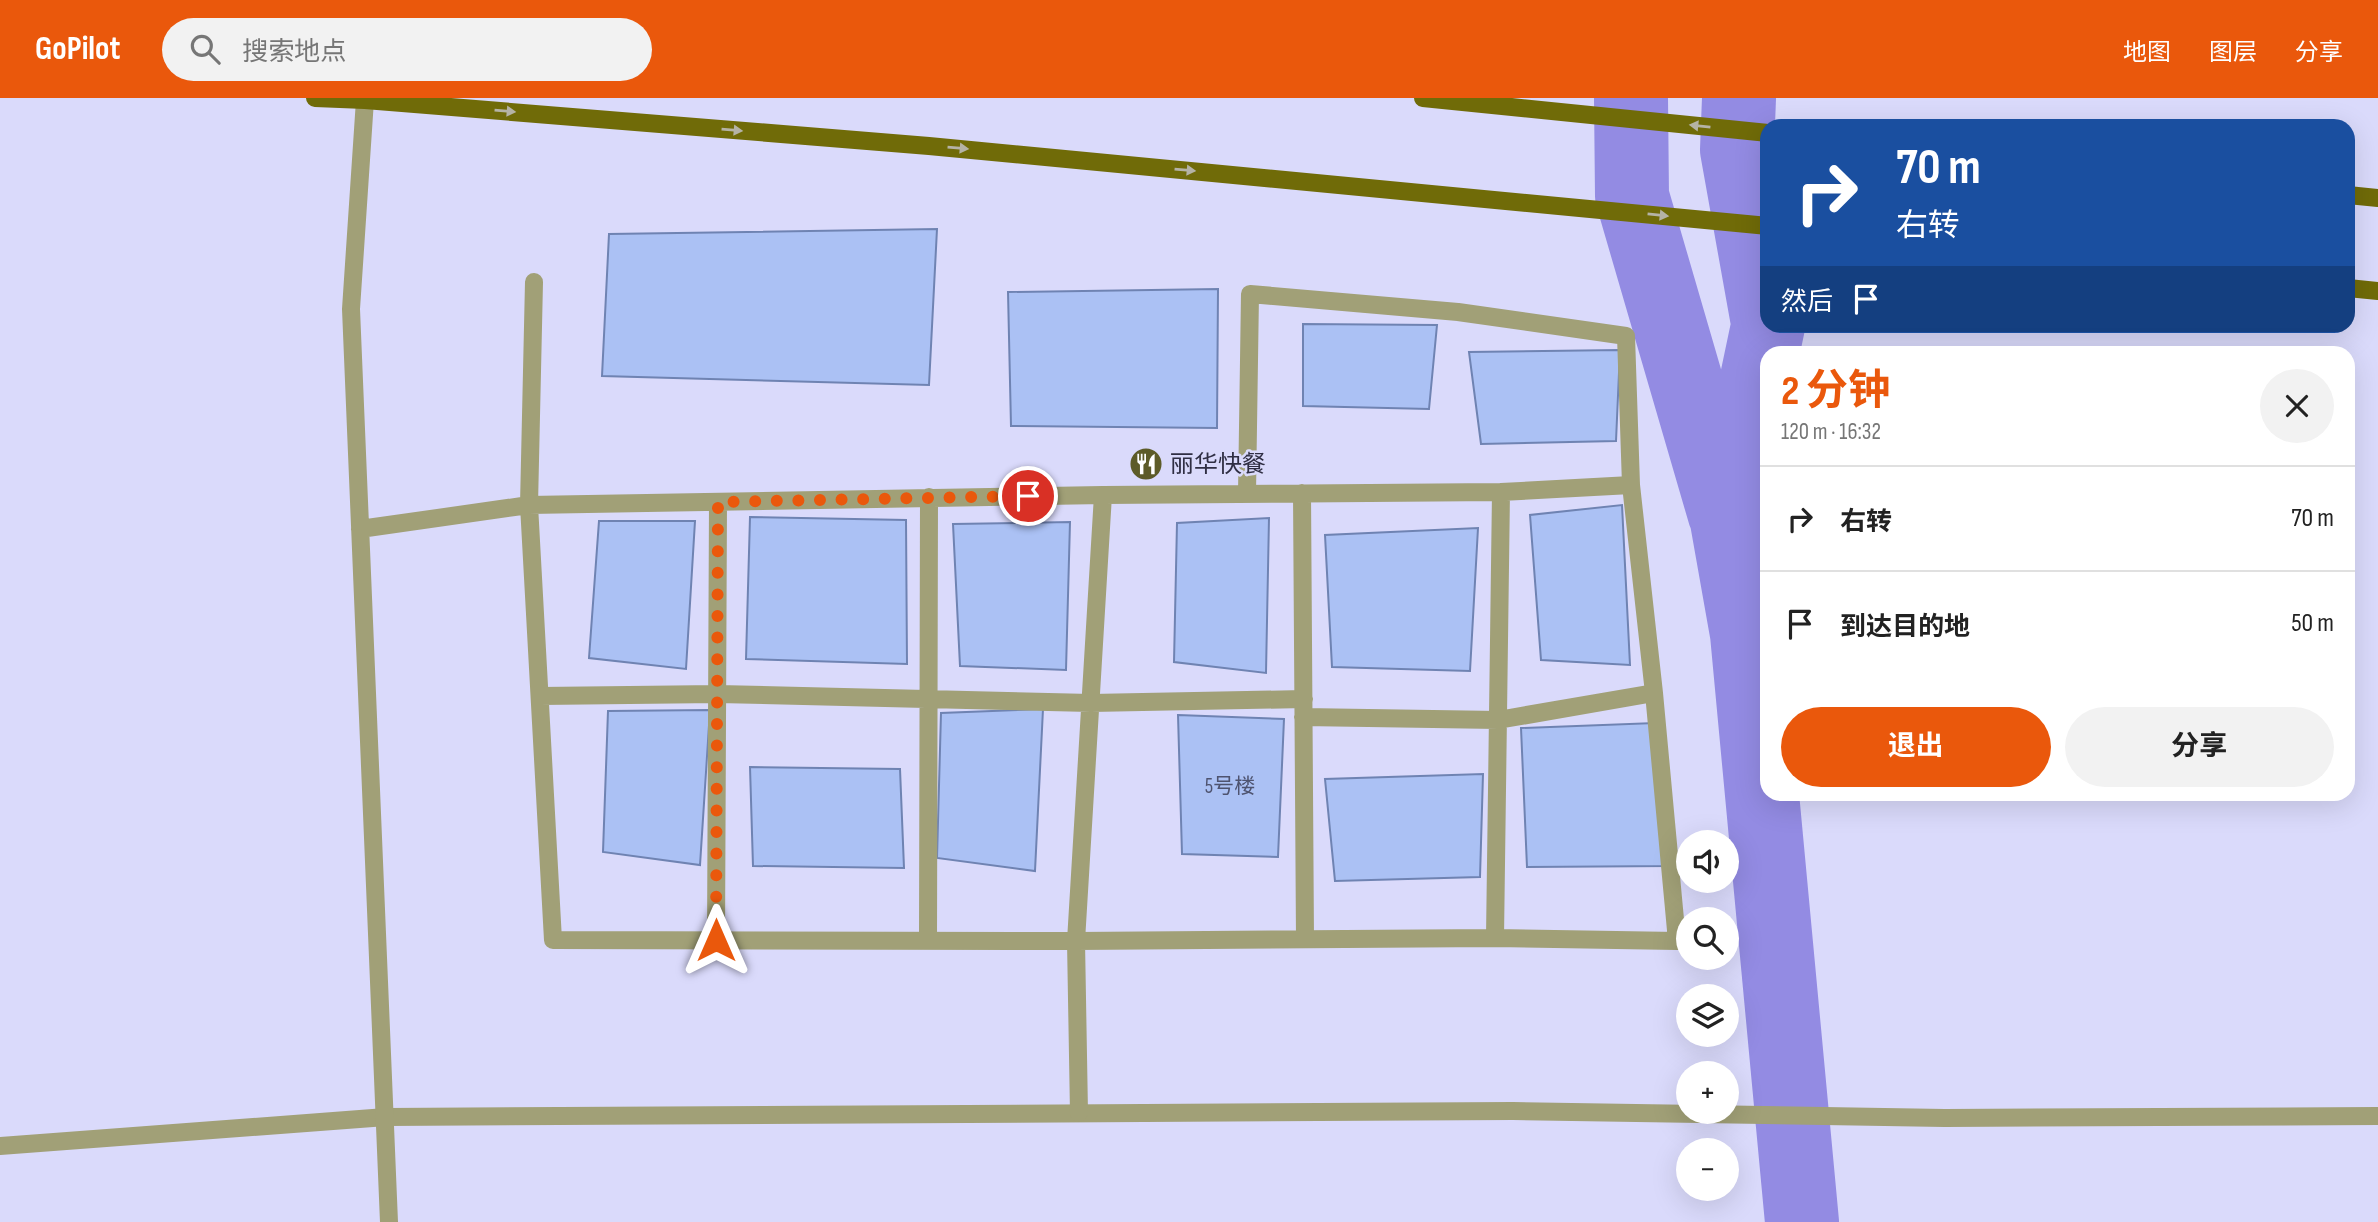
<!DOCTYPE html>
<html lang="zh">
<meta charset="utf-8">
<style>
body{margin:0;font-family:"Sofia Sans Condensed","Noto Sans SC",sans-serif;background:#f2f2f2;color:#222;height:100vh;display:flex;flex-direction:column;font-size:26px;white-space:nowrap}
*{box-sizing:border-box;margin:0}
p{font-size:23px;color:#767676}
.icon{flex:none;width:38px;height:38px;fill:none;stroke:currentColor;stroke-width:2;stroke-linecap:round;stroke-linejoin:round}
.map{position:relative;flex:1;overflow:hidden}
.panel{position:absolute;left:1760px;top:248px;width:595px;height:455px;display:flex;flex-direction:column;background:#fff;border-radius:21px;box-shadow:0 7px 28px #0002}
.panel>*{flex:none}
.guide{position:absolute;left:1760px;top:21px;width:595px;height:214px;border-radius:21px;box-shadow:0 7px 28px #0002;background:#1a4fa0;color:#fff;overflow:hidden}
.buttons{position:absolute;left:1676px;top:732px;display:grid;gap:14px}
.buttons a{display:grid;place-items:center;width:63px;height:63px;border-radius:50%;background:#fff;box-shadow:0 7px 28px #0002;font-size:35px}
.pin{position:absolute;display:grid;place-items:center;width:60px;height:60px;color:#fff;margin:-30px;border:4px solid #fff;border-radius:50%;box-shadow:0 2px 7px #0007}
.me{position:absolute;width:77px;margin:-38px;rotate:0deg;stroke-linejoin:round;filter:drop-shadow(0 0 5px #0008)}
.turn{display:flex;align-items:center;gap:24px;height:147px;padding:0 21px;font-size:32px}
.turn .icon{width:91px;height:91px;stroke-width:2.5}
.turn b{display:block;font-size:49px;line-height:60px}
.then{display:flex;align-items:center;height:66px;padding:0 21px;background:#0003;gap:14px;font-size:26px}
.round{display:grid;place-items:center;flex:none;width:74px;height:74px;border-radius:37px;background:#f2f2f2}
.head{display:flex;align-items:center;justify-content:space-between;height:119px;padding:0 21px}
h1{font-size:42px;font-weight:700;line-height:52px;color:#ea580c}
.button{display:flex;gap:14px;margin-top:auto;padding:14px 21px}
.button a{flex:1;height:80px;border-radius:42px;background:#ea580c;color:#fff;font-size:28px;font-weight:700;line-height:80px;text-align:center}
.button a+a{background:#f2f2f2;color:#222}
ul{padding:0;list-style:none}
li{display:flex;align-items:center;gap:21px;height:105px;padding:0 21px;border-top:2px solid #e0e0e0}
li div{flex:1}
li b{display:block;font-size:26px}
li em{font-style:normal}
header{display:flex;align-items:center;gap:42px;box-sizing:border-box;height:98px;padding:0 35px;background:#ea580c;color:#fff}
header strong{font-size:33px}
nav{display:flex;gap:38px;margin-inline-start:auto;font-size:24px}
.search{width:490px;height:63px;background:#f2f2f2;display:flex;align-items:center;gap:18px;box-sizing:border-box;padding:0 24px;border-radius:38px;color:#767676;font-size:26px}
.map>svg:first-child{display:block}
.lines{fill:none;stroke-linecap:round;stroke-linejoin:round}
.river{stroke:#938be3;stroke-width:74}
.building{fill:#abc1f4;stroke:#6f83b2;stroke-width:2}
.service{stroke:#a1a077;stroke-width:18}
.minor{stroke:#a1a077;stroke-width:18}
.primary{stroke:#706b08;stroke-width:18}
.oneway{fill:#b5b3a6}
.route{stroke:#ea580c;stroke-width:12;stroke-dasharray:0 21.6}
.labels{text-anchor:middle;stroke-width:5;stroke-linejoin:round;paint-order:stroke}
.number-label{font-size:21px;fill:#4e536f}
.poi-label{font-size:24px;fill:#2f2e43;stroke:#dadafb;text-anchor:start}
</style>
<header>
<strong>GoPilot</strong>
<div class="search"><svg class="icon" aria-label="search" viewBox="0 0 24 24"><circle cx="10" cy="10" r="6"/><path d="M15 15l6 6"/></svg>搜索地点</div>
<nav><a>地图</a><a>图层</a><a>分享</a></nav>
</header>
<div class="map">
<svg width="2378" height="1124" viewBox="0 0 2378 1124">
<rect width="100%" height="100%" fill="#dadafb"/>
<g class="lines">
<path class="river" d="M 1631,0 L 1632,98 L 1725,417
M 1739,0 L 1737,52 L 1768,225
M 1768,228 L 1727,423 L 1747,536 L 1802,1124"/>
</g>
<path class="building" d="M 937,131 L 929,287 L 602,278 L 609,136 Z
M 1218,191 L 1217,330 L 1011,328 L 1008,194 Z
M 1303,226 L 1437,227 L 1429,311 L 1303,308 Z
M 1620,252 L 1616,343 L 1481,346 L 1469,254 Z
M 1622,407 L 1630,567 L 1541,562 L 1530,417 Z
M 750,419 L 906,422 L 907,566 L 746,561 Z
M 1269,420 L 1266,575 L 1174,564 L 1177,425 Z
M 599,423 L 695,423 L 686,571 L 589,560 Z
M 1070,424 L 1066,572 L 960,568 L 953,426 Z
M 1478,430 L 1470,573 L 1332,569 L 1325,437 Z
M 1043,611 L 1035,773 L 937,760 L 941,615 Z
M 710,612 L 700,767 L 603,754 L 608,613 Z
M 1178,617 L 1284,621 L 1278,759 L 1182,756 Z
M 1655,625 L 1670,768 L 1527,769 L 1521,630 Z
M 750,669 L 900,671 L 904,770 L 753,768 Z
M 1483,676 L 1480,779 L 1335,783 L 1325,681 Z"/>
<g class="lines">
<path class="service" d="M 0,1048 L 386,1019 L 1513,1013 L 1945,1020 L 2378,1018"/>
<path class="minor" d="M 365,2 L 351,211 L 389,1124
M 534,184 L 529,407 L 1103,397 L 1076,843 L 1495,840 L 1501,394 L 1103,397
M 1501,394 L 1631,387 L 1654,595
M 1247,395 L 1250,196 L 1458,214 L 1626,238 L 1631,387
M 1302,395 L 1305,841
M 360,431 L 529,407 L 553,842 L 1076,843 L 1079,1015
M 540,598 L 718,596 L 1091,605 L 1304,601
M 1303,619 L 1498,622 L 1654,595 L 1677,843 L 1495,840
M 716,843 L 718,404
M 928,843 L 929,399"/>
<path class="primary" d="M 315,0 L 365,2 L 929,48 L 1768,128
M 1423,0 L 1768,35
M 2348,97 L 2378,100
M 2348,190 L 2378,193"/>
</g>
<defs><path id="oneway-solid" d="M-6-.8H1V-3.2L6.5 0L1 3.2V.8H-6Z" transform="scale(1.75)"/></defs>
<g class="oneway">
<use href="#oneway-solid" transform="translate(505 13) rotate(5)"/>
<use href="#oneway-solid" transform="translate(1700 28) rotate(-174)"/>
<use href="#oneway-solid" transform="translate(732 32) rotate(5)"/>
<use href="#oneway-solid" transform="translate(958 50) rotate(5)"/>
<use href="#oneway-solid" transform="translate(1185 72) rotate(5)"/>
<use href="#oneway-solid" transform="translate(1658 117) rotate(6)"/>
</g>
<g class="lines">
<path class="route" d="M 716,842 L 718,404 L 1028,398"/>
</g>
<defs>
<symbol id="restaurant-disc" viewBox="-11 -11 22 22"><circle r="9.5" fill="#5d5b28" stroke="#dadafb"/><path d="M-5-6h1v4h1v-4h1v4h1v-4h1v5L-1.5 .5V6h-2V.5L-5-1ZM5-6V6H3V1.5H1.5Q1.5-4 5-6Z" fill="#fff"/></symbol>
</defs>
<g fill-rule="evenodd">
<use href="#restaurant-disc" x="1127" y="347" width="38" height="38"/>
</g>
<g class="labels">
<g class="number-label">
<text x="1230" y="695">5号楼</text>
</g>
<g class="poi-label">
<text x="1170" y="374">丽华快餐</text>
</g>
</g>
</svg>
<div class="buttons">
<a><svg class="icon" aria-label="sound" viewBox="0 0 24 24"><path d="M4 9h4l5-4v14l-5-4H4zM17 9q2 3 0 6"/></svg></a>
<a><svg class="icon" aria-label="search" viewBox="0 0 24 24"><circle cx="10" cy="10" r="6"/><path d="M15 15l6 6"/></svg></a>
<a><svg class="icon" aria-label="layers" viewBox="0 0 24 24"><path d="M12 4l9 5-9 5-9-5zM3 14l9 5 9-5"/></svg></a>
<a>+</a>
<a>−</a>
</div>
<div class="pin" style="left:1028px;top:398px;background:#d93025"><svg class="icon" aria-label="arrive" viewBox="0 0 24 24"><path d="M6 21V4h12l-3 4 3 4H6"/></svg></div>
<svg class="me" style="left:716px;top:842px" viewBox="-20 -20 40 40"><path d="M0-17L14 15 0 8-14 15z" fill="#ea580c" stroke="#fff" stroke-width="4"/></svg>
<div class="guide">
<div class="turn"><svg class="icon" aria-label="right" viewBox="0 0 24 24"><path d="M7 20v-9h11M14 6l5 5-5 5"/></svg><div><b>70 m</b>右转</div></div>
<div class="then">然后<svg class="icon" aria-label="arrive" viewBox="0 0 24 24"><path d="M6 21V4h12l-3 4 3 4H6"/></svg></div>
</div>
<section class="panel">
<div class="head"><div><h1>2 分钟</h1><p>120 m · 16:32</p></div><a class="round"><svg class="icon" aria-label="close" viewBox="0 0 24 24"><path d="M6 6l12 12M18 6L6 18"/></svg></a></div>
<ul>
<li><svg class="icon" aria-label="right" viewBox="0 0 24 24"><path d="M7 20v-9h11M14 6l5 5-5 5"/></svg><div><b>右转</b></div><em>70 m</em></li>
<li><svg class="icon" aria-label="arrive" viewBox="0 0 24 24"><path d="M6 21V4h12l-3 4 3 4H6"/></svg><div><b>到达目的地</b></div><em>50 m</em></li>
</ul>
<div class="button"><a>退出</a><a>分享</a></div>
</section>
</div>
